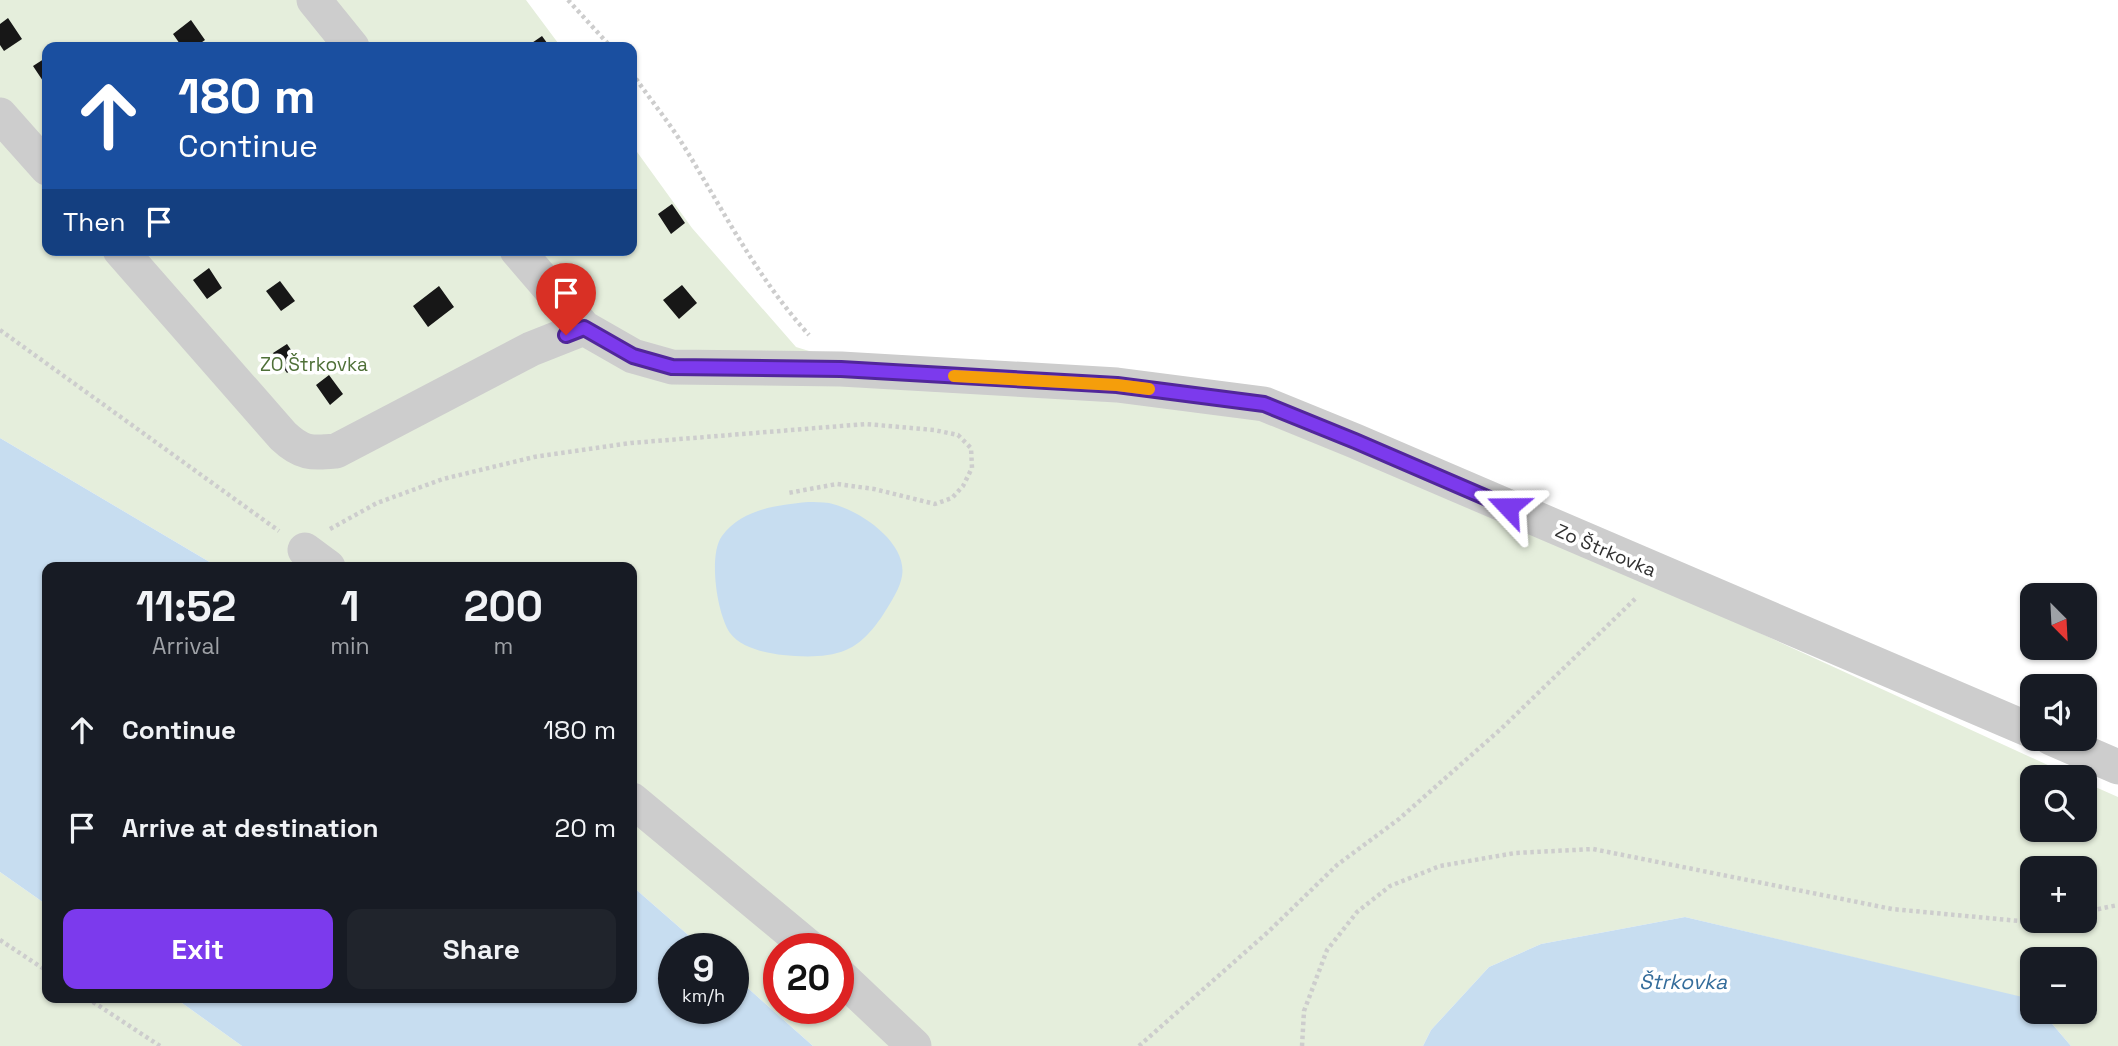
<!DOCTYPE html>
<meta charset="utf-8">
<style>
body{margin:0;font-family:"Space Grotesk",sans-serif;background:#20242c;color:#f1f3f6;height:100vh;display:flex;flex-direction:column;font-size:26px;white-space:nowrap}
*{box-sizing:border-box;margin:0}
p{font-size:23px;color:#9ea1a6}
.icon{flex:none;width:38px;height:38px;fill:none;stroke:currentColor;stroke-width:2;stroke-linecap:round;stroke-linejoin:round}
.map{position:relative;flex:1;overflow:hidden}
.sheet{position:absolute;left:42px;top:562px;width:595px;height:441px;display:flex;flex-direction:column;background:#171b24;border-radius:14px;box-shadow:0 2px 5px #0004}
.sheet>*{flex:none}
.guide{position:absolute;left:42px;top:42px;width:595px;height:214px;border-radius:14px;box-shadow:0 2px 5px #0004;background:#1a4fa0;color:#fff;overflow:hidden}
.needle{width:46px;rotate:156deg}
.fabs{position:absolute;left:2020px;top:583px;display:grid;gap:14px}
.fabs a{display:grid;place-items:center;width:77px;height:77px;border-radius:14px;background:#171b24;box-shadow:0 2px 5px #0004;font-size:35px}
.speed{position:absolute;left:658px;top:933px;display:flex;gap:14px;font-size:35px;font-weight:700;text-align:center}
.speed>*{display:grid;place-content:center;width:91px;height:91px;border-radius:50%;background:#171b24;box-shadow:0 2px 5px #0004;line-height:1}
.speed small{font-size:18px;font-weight:400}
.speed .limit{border:10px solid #d22;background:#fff;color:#111}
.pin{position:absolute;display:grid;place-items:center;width:60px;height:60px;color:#fff;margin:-72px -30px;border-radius:50% 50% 50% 0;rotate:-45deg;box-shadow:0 0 7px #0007}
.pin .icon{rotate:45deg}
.me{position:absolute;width:77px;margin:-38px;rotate:293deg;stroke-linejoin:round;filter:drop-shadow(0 0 5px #0008)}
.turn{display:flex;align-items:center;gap:24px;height:147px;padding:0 21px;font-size:32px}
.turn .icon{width:91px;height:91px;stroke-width:2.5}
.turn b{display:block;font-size:49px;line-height:60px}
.then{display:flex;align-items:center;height:66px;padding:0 21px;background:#0003;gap:14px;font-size:26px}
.eta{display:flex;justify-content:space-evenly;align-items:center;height:119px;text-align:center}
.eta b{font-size:42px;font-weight:700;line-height:49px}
.action{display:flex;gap:14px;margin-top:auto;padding:14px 21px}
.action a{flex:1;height:80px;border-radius:14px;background:#7c3aed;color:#fff;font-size:28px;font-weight:700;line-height:80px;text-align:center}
.action a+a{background:#20242c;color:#f1f3f6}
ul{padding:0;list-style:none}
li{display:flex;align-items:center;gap:21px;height:98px;padding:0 21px}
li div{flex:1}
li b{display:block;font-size:26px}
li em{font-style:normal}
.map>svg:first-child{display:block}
.green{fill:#e5eedc;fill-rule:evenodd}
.water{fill:#c7ddf0}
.building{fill:#171717}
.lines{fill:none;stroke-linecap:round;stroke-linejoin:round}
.path{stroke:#cdcdcd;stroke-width:4.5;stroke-dasharray:3.5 3.5;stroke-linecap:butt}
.minor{stroke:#cdcdcd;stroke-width:35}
.route-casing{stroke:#51269a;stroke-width:18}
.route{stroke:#7c3aed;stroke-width:12}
.slow{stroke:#f59e0b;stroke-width:12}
.labels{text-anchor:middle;stroke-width:7;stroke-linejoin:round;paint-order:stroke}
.park-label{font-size:19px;fill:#4f7038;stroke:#fff}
.street-label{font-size:19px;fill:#303030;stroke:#fff}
.water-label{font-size:21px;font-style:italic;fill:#356d9b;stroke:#fff}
</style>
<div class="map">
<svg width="2118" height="1046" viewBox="0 0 2118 1046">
<rect width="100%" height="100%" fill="#fff"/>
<path class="green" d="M 0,0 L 526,0 L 561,47 L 47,47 L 47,250 L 632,250 L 632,145 L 692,228 L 796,347 L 888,375 L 1242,407 L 1349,445 L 2074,777 L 2032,777 L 2032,830 L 2084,830 L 2084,782 L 2118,797 L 2118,1046 L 2071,1046 L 2042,1012 L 2084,1012 L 2084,959 L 2032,959 L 2032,1000 L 1685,917 L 1541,944 L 1489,967 L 1431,1030 L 1423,1046 L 813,1046 L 733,975 L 733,948 L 703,948 L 632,886 L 632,567 L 218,567 L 0,438 ZM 2032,868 L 2084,868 L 2084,920 L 2032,920 ZM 779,948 L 838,948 L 838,1008 L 779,1008 Z
M 0,872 L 47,905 L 47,998 L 175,998 L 242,1046 L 0,1046 Z"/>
<path class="water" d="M 0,438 L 218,567 L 47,567 L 47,905 L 0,872 Z
M 808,502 C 815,502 822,502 829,503 C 858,509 908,542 902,576 C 900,588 892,600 886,610 C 877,625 863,643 846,650 C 827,658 803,657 783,655 C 766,653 741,648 730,633 C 717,614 708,555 722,536 C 742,509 777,505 808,502 Z
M 632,886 L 703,948 L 674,948 L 674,1008 L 733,1008 L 733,975 L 813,1046 L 242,1046 L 175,998 L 632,998 Z
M 1685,917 L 2031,999 L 2032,1012 L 2042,1012 L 2071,1046 L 1423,1046 L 1431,1030 L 1489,967 L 1541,944 Z"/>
<path class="building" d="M 8,18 L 22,39 L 4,51 L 0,45 L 0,24 Z
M 191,20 L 205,40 L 195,47 L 182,47 L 173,34 Z
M 542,36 L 550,47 L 526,47 Z
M 47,57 L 47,87 L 33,66 Z
M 672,204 L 685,223 L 671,234 L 658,214 Z
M 209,268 L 222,288 L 207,299 L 193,280 Z
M 280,281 L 295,301 L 281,311 L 266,291 Z
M 682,285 L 697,303 L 679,319 L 663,300 Z
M 439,286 L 454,307 L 428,327 L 413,306 Z
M 287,344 L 300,363 L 287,373 L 273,353 Z
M 329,375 L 343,394 L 330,405 L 316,385 Z"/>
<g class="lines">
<path class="path" d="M 568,0 L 611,47
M 632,73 C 649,98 669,122 685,148 C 724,212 758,279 809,335
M 0,330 L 279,531
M 330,529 L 377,503 L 443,479 L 534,457 L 631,443 L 866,424 L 934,430 L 958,435 L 971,448 L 972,468 L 963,486 L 952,498 L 935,504 L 874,489 L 837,484 L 788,493
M 2084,912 L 2118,905
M 0,940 L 47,971
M 87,998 L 160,1046
M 1139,1046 L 1268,932 L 1337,865 L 1399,819 L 1502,728 L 1637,597
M 1302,1046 L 1304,1011 L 1327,950 L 1357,912 L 1390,886 L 1440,866 L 1515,853 L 1593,849 L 1892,909 L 2030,922 L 2038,920"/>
<path class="minor" d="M 314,0 L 352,47
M 0,115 L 47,168
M 120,250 L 283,436 C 302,454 311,453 336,451 L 531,349 L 584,328
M 517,250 L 584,328 L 633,356 L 672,367 L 841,369 L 1117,385 L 1264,404 L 1355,441 L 2032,731
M 305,550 L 328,567
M 2051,738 L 2118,767
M 632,800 L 810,948
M 838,974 L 914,1046"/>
</g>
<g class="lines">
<defs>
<path id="route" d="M 566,335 L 584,328 L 633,356 L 672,367 L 841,369 L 1117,385 L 1264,404 L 1355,441 L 1508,507"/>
</defs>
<use href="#route" class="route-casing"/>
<use href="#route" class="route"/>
<path class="slow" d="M 954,376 L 1117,385 L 1149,389"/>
</g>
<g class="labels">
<g class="park-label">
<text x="314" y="371">ZO Štrkovka</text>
</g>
<g class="street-label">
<text transform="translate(1606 550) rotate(23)" y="7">Zo Štrkovka</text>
</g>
<g class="water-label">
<text x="1683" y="989">Štrkovka</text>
</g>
</g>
</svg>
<div class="fabs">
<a><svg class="needle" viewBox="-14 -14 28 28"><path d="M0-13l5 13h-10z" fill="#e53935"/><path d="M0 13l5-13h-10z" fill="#9ea1a6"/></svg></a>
<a><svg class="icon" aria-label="sound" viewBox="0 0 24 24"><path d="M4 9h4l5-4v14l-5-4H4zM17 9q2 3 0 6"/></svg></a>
<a><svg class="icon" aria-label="search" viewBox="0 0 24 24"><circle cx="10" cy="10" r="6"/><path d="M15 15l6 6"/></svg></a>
<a>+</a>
<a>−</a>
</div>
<div class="speed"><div>9<small>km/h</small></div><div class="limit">20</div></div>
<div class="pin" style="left:566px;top:335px;background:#d93025"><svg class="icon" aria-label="arrive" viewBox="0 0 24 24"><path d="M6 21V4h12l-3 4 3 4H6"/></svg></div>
<svg class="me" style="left:1508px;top:507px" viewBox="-20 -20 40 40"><path d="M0-17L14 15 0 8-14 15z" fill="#7c3aed" stroke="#fff" stroke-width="4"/></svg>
<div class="guide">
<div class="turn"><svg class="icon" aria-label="ahead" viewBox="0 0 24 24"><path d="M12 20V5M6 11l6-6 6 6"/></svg><div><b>180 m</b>Continue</div></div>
<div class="then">Then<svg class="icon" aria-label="arrive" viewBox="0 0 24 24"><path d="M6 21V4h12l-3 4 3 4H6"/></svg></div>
</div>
<section class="sheet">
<div class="eta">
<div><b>11:52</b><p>Arrival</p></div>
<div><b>1</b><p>min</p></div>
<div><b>200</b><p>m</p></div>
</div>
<ul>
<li><svg class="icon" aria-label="ahead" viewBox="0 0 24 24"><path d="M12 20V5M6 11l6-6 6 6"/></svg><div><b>Continue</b></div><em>180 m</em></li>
<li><svg class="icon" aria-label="arrive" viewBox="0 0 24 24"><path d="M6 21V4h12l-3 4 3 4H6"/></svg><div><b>Arrive at destination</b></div><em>20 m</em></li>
</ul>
<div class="action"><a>Exit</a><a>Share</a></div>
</section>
</div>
